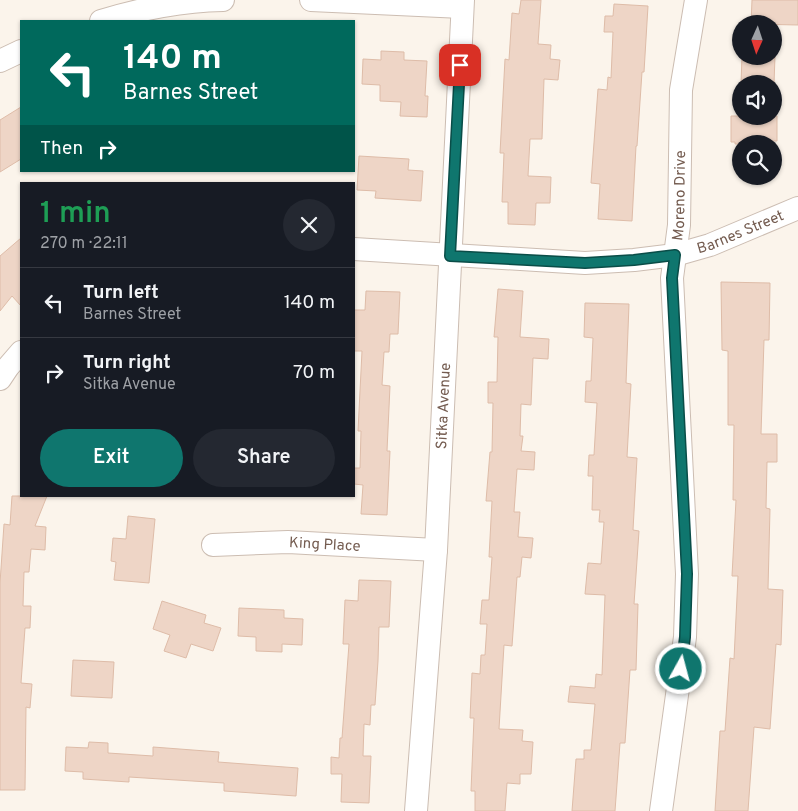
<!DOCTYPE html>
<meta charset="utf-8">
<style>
body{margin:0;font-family:Overpass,sans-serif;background:#242831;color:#f1f3f6;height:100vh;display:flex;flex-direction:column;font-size:19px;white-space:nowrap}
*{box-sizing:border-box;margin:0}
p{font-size:16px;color:#9ea1a6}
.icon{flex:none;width:28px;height:28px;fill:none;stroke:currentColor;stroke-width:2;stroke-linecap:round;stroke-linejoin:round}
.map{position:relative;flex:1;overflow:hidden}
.panel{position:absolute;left:20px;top:182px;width:335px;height:315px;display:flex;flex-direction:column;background:#171b24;border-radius:0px;box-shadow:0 1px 4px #0004}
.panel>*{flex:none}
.hud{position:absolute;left:20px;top:20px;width:335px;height:152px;border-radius:0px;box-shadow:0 1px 4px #0004;background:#00695c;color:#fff;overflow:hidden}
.needle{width:32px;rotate:183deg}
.tools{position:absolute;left:732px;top:15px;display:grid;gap:10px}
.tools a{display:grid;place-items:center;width:50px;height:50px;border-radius:50%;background:#171b24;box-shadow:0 1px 4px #0004;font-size:25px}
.pin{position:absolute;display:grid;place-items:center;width:42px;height:42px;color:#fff;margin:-21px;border-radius:10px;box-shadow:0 2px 8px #0006}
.me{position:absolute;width:55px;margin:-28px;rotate:7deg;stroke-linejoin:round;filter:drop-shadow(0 0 4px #0008)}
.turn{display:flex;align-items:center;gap:18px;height:105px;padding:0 20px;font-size:22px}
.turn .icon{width:65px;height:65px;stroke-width:2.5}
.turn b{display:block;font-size:35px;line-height:42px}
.then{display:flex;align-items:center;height:48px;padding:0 20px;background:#0003;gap:10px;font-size:19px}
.round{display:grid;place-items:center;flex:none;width:52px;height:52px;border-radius:26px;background:#242831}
.summary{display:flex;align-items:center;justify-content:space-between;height:85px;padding:0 20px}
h1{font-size:30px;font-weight:600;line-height:38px;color:#1e9e55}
.cta{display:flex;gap:10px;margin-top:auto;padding:10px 20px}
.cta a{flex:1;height:58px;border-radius:30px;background:#0f766e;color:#fff;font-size:20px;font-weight:600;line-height:58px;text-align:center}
.cta a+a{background:#242831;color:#f1f3f6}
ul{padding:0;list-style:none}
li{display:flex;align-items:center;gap:15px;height:70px;padding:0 20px;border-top:1px solid #363941}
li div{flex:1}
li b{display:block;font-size:19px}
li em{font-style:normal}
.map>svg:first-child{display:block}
.building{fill:#eed5c6;stroke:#debca8}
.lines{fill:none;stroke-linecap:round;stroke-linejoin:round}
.street-casing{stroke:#ccbdb2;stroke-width:24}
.street{stroke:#fff;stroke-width:22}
.route-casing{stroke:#0a4d48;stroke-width:12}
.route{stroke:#0f766e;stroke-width:9}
.labels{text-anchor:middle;stroke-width:5;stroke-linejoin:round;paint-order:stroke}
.street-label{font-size:15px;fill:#745c50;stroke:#fef9f2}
</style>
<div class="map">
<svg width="798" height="811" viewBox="0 0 798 811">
<rect width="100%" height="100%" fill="#fbf4eb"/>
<path class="building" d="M 521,0 L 541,0 L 538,44 L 551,45 L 550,59 L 560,60 L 558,80 L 544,79 L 542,139 L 530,139 L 528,176 L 551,177 L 550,203 L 536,203 L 535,225 L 508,224 L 508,202 L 502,202 L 504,153 L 500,153 L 505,59 L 509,60 L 512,13 L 519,14 Z
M 752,0 L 798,0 L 798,25 L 751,24 Z
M 614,4 L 648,6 L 644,72 L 642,72 L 637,146 L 636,146 L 632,221 L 598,219 L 600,184 L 591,183 L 598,89 L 607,90 L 608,77 L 611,78 L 613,32 L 604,32 L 605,16 L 613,16 Z
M 381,51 L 404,52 L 404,60 L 427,61 L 425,96 L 428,96 L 427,117 L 400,116 L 401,102 L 380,101 L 380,85 L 362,84 L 363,59 L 381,60 Z
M 742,56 L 775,56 L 774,84 L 741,84 Z
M 21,107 L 21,159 L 0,172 L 0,120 Z
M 731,116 L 777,116 L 777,141 L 766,141 L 766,144 L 735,144 L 735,142 L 731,142 Z
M 359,156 L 409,159 L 408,170 L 423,171 L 421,201 L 375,198 L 376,191 L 357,190 Z
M 21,238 L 21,306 L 12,296 L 0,311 L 0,256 Z
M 721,282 L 770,283 L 769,340 L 764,340 L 761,434 L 777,434 L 777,462 L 767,462 L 766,508 L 770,509 L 768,589 L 783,590 L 781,645 L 776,644 L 770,729 L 754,727 L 748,811 L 715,811 L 720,731 L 725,731 L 730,658 L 734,659 L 738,576 L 732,576 L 736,500 L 733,500 L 734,425 L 728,425 L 728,351 L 722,350 Z
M 498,289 L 523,291 L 520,337 L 549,339 L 548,359 L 533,358 L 531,405 L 521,404 L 520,436 L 523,436 L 521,451 L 535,452 L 534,470 L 517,469 L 514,512 L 520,512 L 518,537 L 533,538 L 531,558 L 522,557 L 520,577 L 517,577 L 512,646 L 504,645 L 499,729 L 523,730 L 522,741 L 533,742 L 531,774 L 520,774 L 520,784 L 507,783 L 505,811 L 475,811 L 475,791 L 471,791 L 474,718 L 470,718 L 472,673 L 480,674 L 481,655 L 485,655 L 487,624 L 480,624 L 482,600 L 489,600 L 492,557 L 489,557 L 492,501 L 486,501 L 490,452 L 492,452 L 493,403 L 488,403 L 488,382 L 497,382 L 498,337 L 494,337 Z
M 366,291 L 400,292 L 398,334 L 390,334 L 389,352 L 384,352 L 382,385 L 390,386 L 387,451 L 390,451 L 387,515 L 361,514 L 363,485 L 354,484 L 354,468 L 360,468 L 361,431 L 358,431 L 362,351 L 354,351 L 354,310 L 365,310 Z
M 585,303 L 629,304 L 626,383 L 631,384 L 627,457 L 637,458 L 633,530 L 639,531 L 634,604 L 638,604 L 636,670 L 630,670 L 625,743 L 620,743 L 615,811 L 572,811 L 576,759 L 584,759 L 584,750 L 591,750 L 595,704 L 568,702 L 570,686 L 595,688 L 596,674 L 602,675 L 605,595 L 585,594 L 588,563 L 601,564 L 604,522 L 599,522 L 600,510 L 592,510 L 593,476 L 588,476 L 589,455 L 594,455 L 597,403 L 585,402 L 586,381 L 591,381 L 593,338 L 584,337 Z
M 12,496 L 47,496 L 35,526 L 46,527 L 45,550 L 31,549 L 29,572 L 24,572 L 23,606 L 31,606 L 30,628 L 25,628 L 21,683 L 32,684 L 30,708 L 26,707 L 25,790 L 0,790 L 0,583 L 4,524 L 10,525 Z
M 128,516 L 155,519 L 149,583 L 114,580 L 116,562 L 111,561 L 113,538 L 126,539 Z
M 359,580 L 391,581 L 389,627 L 379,627 L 378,661 L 375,705 L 371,705 L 370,725 L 364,724 L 363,756 L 371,756 L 369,803 L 341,802 L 342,774 L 331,774 L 331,757 L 339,758 L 340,738 L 342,738 L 349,644 L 343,644 L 345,600 L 358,601 Z
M 162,601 L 206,615 L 204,623 L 221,628 L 213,651 L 191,644 L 186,658 L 164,651 L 170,635 L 153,629 Z
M 239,608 L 284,610 L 284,618 L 303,619 L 302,645 L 282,644 L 282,652 L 256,651 L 256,637 L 238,636 Z
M 73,660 L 114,662 L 112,698 L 71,696 Z
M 89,742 L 108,743 L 108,753 L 153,756 L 153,747 L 219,752 L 218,762 L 298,768 L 296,796 L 224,791 L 224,783 L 129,777 L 129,782 L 83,779 L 83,772 L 65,771 L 66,747 L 88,748 Z"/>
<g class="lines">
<defs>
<g id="street">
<path d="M 311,0 L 462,7"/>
<path d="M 101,21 C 140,9 182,1 223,0"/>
<path d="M 0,61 L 21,51"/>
<path id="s1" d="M 354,249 L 585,263 L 634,260 L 675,255 L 710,245 L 798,208"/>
<path d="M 0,379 L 8,367 L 21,352"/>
<path id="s2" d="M 213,545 L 288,542 L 436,550"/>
<path id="s3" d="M 416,811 L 436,550 L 463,0"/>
<path id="s4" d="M 661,811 L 685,637 L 687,574 L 672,278 L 679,225 L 681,90 L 696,0"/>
</g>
</defs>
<use href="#street" class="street-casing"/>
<use href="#street" class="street"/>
</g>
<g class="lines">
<defs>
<path id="route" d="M 460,65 L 450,256 L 585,263 L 634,260 L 675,255 L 672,278 L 687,574 L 685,637 L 681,669"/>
</defs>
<use href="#route" class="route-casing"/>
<use href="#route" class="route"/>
</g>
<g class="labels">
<g class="street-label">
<text dy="5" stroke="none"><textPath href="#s4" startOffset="618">Moreno Drive</textPath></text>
<text dy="5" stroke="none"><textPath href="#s1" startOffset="391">Barnes Street</textPath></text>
<text dy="5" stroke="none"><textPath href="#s3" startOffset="406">Sitka Avenue</textPath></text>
<text dy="5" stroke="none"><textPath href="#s2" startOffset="112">King Place</textPath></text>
</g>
</g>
</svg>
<div class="tools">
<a><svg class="needle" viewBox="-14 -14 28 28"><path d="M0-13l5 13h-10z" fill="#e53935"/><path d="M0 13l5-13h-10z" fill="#9ea1a6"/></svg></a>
<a><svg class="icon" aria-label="sound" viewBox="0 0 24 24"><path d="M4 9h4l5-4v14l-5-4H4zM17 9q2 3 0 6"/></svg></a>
<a><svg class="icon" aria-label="search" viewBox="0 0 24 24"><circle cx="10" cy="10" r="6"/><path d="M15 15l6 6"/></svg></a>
</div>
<div class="pin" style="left:460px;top:65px;background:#d93025"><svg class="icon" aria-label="arrive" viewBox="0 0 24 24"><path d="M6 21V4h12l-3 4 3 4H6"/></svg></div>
<svg class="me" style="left:681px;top:669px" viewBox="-20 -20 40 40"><circle r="17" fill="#0f766e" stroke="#fff" stroke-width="3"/><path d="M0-11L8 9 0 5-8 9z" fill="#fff"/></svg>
<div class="hud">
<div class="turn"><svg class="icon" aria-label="left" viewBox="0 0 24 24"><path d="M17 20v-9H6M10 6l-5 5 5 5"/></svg><div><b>140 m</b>Barnes Street</div></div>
<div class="then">Then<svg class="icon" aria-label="right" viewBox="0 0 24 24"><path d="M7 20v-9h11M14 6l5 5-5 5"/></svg></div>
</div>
<section class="panel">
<div class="summary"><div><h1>1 min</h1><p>270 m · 22:11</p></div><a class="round"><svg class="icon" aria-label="close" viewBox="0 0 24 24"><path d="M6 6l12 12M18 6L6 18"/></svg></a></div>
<ul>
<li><svg class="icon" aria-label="left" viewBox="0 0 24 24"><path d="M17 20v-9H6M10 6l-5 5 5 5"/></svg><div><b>Turn left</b><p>Barnes Street</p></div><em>140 m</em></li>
<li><svg class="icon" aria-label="right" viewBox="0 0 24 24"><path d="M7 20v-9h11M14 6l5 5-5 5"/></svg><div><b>Turn right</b><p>Sitka Avenue</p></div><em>70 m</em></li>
</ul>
<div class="cta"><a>Exit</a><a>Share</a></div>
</section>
</div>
